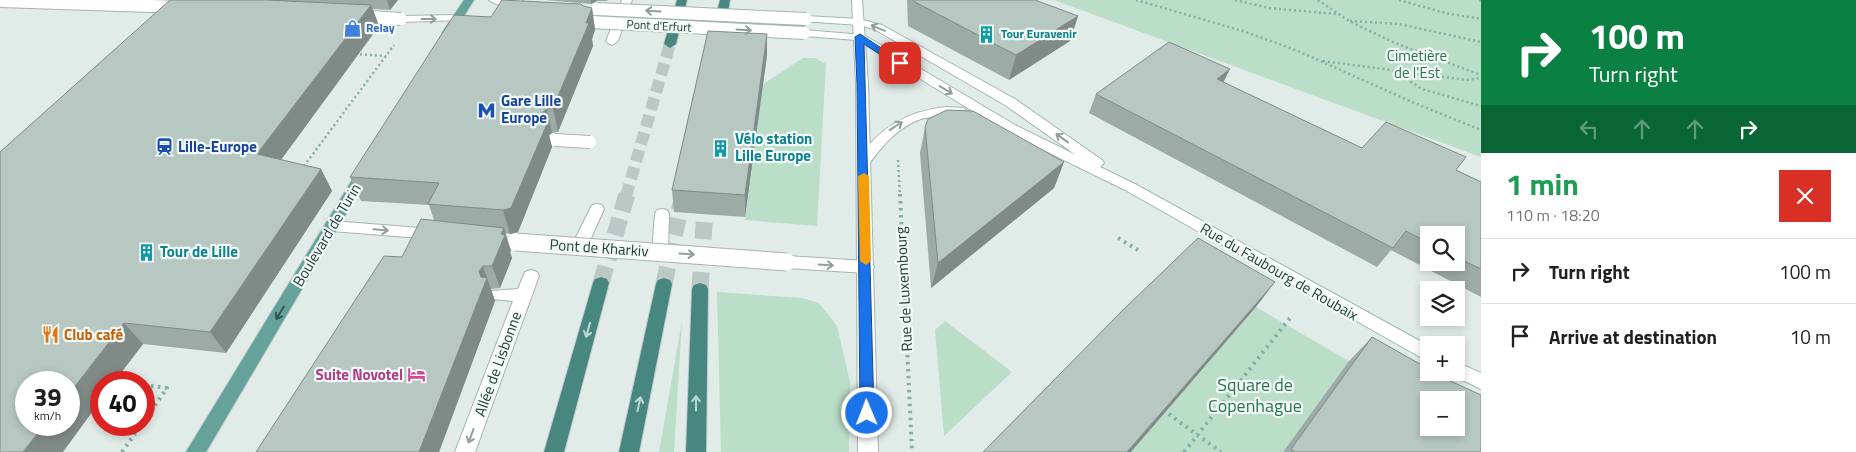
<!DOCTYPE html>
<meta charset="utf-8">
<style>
body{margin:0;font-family:"Titillium Web",sans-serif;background:#f2f2f2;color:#202124;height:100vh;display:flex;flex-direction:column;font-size:19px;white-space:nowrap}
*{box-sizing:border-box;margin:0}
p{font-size:16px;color:#757577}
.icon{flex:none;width:28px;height:28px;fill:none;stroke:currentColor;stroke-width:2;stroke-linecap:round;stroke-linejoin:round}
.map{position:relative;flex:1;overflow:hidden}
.details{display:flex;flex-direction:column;background:#fff;width:375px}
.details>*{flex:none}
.guide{background:#0b8043;color:#fff;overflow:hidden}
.buttons{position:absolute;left:1420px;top:226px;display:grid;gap:10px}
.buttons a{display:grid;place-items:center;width:45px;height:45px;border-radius:0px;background:#fff;box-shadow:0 2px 8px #0003;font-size:25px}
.speed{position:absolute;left:15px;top:371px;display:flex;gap:10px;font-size:25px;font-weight:700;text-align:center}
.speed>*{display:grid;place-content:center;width:65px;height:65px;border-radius:50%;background:#fff;box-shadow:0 2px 8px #0003;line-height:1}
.speed small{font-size:12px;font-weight:400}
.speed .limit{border:8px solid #d22;background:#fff;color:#111}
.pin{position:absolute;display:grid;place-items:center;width:42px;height:42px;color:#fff;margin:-21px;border-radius:10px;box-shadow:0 2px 8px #0006}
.me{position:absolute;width:55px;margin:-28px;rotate:359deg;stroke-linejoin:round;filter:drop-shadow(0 0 4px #0008)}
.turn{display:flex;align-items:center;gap:18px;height:105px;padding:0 25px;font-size:22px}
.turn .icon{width:65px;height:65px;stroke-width:2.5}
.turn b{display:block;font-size:35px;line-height:42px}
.lanes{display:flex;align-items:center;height:48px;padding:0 25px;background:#0003;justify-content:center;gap:25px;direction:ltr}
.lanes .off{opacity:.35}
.round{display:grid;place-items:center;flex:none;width:52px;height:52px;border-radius:0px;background:#f2f2f2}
.headline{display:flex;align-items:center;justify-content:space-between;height:85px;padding:0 25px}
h1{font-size:30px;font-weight:700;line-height:38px;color:#1e9e55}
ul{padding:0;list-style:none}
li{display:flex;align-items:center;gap:15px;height:65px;padding:0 25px;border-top:1px solid #e0e0e0}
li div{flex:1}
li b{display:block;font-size:19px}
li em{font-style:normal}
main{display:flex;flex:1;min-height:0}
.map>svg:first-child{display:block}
.green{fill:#badec8}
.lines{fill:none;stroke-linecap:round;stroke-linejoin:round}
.trunk-tunnel-far1{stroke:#bbc9c6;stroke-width:12;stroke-dasharray:12 6;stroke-linecap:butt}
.trunk-tunnel{stroke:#bbc9c6;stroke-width:17;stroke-dasharray:17 8;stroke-linecap:butt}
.service-casing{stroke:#a4b4b1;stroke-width:2}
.pedestrian-casing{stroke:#a4b4b1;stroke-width:2}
.minor-casing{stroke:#a4b4b1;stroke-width:2}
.tertiary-casing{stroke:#a4b4b1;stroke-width:2}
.secondary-casing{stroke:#9fb8b2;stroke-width:2}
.primary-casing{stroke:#c1c9c8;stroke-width:2}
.trunk-casing{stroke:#c1c9c8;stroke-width:2}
.path-far1{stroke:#81b1a7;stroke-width:2.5;stroke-dasharray:2 3;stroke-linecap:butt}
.path{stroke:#81b1a7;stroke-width:4;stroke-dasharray:2.5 4.5;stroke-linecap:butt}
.service{fill:#fff;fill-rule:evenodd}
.pedestrian{fill:#fff;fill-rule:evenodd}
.minor{fill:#fff;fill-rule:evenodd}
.tertiary{fill:#fff;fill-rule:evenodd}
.secondary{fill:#fff;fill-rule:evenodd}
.primary{fill:#65a39a;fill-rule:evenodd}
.trunk{fill:#488780;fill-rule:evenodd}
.pedestrian-bridge-casing{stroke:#a4b4b1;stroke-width:14;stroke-linecap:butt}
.minor-bridge-casing{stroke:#a4b4b1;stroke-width:19;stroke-linecap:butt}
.tertiary-bridge-casing{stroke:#a4b4b1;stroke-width:14;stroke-linecap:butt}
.secondary-bridge-casing{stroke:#9fb8b2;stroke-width:14;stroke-linecap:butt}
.pedestrian-bridge{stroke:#fff;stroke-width:12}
.minor-bridge{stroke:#fff;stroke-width:17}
.tertiary-bridge{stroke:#fff;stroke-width:12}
.secondary-bridge{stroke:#fff;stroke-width:12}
.wall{fill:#9daba7;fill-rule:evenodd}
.shaded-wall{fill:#808b88}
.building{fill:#b7c7c2;stroke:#808b88;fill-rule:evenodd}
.oneway{stroke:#909e9c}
.oneway2{stroke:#325751}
.oneway3{stroke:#bfd7d3}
.route{fill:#1a73e8;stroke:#114b97}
.slow{fill:#f59e0b}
.labels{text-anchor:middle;stroke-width:4.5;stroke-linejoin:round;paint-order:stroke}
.far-street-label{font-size:12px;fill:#213e39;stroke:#f2f9f6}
.far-shop-label{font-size:12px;font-weight:bold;fill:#366cbe;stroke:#f2f9f6;text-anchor:start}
.far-culture-label{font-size:12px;font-weight:bold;fill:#0d838f;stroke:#f2f9f6;text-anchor:start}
.park-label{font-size:15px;fill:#2a7550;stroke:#f2f9f6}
.transit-label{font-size:15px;font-weight:bold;fill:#164399;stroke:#f2f9f6;text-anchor:start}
.culture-label{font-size:15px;font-weight:bold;fill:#0d838f;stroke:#f2f9f6;text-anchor:start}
.street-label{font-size:15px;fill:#213e39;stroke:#f2f9f6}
.food-label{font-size:15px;font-weight:bold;fill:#c56008;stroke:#f2f9f6;text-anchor:start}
.hotel-label{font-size:15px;font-weight:bold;fill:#b23c85;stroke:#f2f9f6;text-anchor:end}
.near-park-label{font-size:18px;fill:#2a7550;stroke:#f2f9f6}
</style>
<main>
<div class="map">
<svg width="1481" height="452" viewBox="0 0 1481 452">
<rect width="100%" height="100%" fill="#e1ece9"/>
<path class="green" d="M 1054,0 L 1481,0 L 1481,157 Z
M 803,58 L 815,58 L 826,64 L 817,226 L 745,220 L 763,84 Z
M 717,292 L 802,298 L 819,303 L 837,326 L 850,382 L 849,452 L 721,452 Z
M 1256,307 L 1349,361 L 1283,452 L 1131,452 Z
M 682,321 L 674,452 L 659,452 Z
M 945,321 L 1012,372 L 944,436 L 935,330 Z"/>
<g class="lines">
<path class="trunk-tunnel-far1" d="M 626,196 L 670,44
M 683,196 L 684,192
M 706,196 L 706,193"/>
<path class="trunk-tunnel" d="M 601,283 L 627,194
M 664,284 L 683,194
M 700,289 L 706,194"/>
<defs>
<path id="service" d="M 622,0 L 632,0 L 618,41 L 612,45 L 608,43 L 606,41 Z
M 531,270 L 537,272 L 539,276 L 475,452 L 455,452 L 513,301 L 491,299 L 489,295 L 491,291 L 518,289 L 525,272 Z"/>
<path id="pedestrian" d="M 597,204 L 602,205 L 604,209 L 587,247 L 584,251 L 579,253 L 574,251 L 571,247 L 592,205 Z
M 662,209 L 667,210 L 669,214 L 668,252 L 665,256 L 660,258 L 655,256 L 652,252 L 655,214 L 657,210 Z"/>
<path id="minor" d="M 332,221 L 433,229 L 438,230 L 441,234 L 438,238 L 433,239 L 332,231 L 327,230 L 324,226 L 327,222 Z
M 787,256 L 866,261 L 872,263 L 874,267 L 872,271 L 866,273 L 787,268 L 781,266 L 779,262 L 781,258 Z"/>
<path id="tertiary" d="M 852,0 L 862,0 L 868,84 L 878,452 L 858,452 L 856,84 Z
M 457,15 L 463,18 L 461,20 L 401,22 L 395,19 L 401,16 Z"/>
<path id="secondary" d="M 489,0 L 521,0 L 526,3 C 519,9 495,6 489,0 Z
M 806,16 L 859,19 L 882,25 L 1015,99 L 1102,160 L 1104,163 L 1100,167 L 1135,184 L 1429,346 L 1429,362 L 1125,190 L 1005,131 L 857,40 L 804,36 L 798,33 L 804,30 L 864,35 L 1015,125 L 1076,155 L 1005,105 L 874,29 L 859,25 L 802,21 L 800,19 Z
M 946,107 L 963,108 L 969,112 C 964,119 932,115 921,119 C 898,127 883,145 869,164 L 859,164 L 857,161 C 878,128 907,111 946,107 Z
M 1456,362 L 1481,373 L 1481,389 L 1450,374 L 1449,372 L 1456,372 Z"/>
<path id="primary" d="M 464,0 L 474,0 L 452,35 L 444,35 L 442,33 Z
M 365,165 L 370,167 L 372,170 L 206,452 L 186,452 L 360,167 Z"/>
<path id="trunk" d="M 677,0 L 687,0 L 676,44 L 670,48 L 664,44 Z
M 720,0 L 730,0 L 725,29 L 719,32 L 713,29 Z
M 601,277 L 607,279 L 609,283 L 564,452 L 544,452 L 593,283 L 595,279 Z
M 664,278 L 670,280 L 672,284 L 639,452 L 619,452 L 656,284 L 658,280 Z
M 700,283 L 706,285 L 708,289 L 706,452 L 686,452 L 692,289 L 694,285 Z"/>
</defs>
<use href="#service" class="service-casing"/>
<use href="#pedestrian" class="pedestrian-casing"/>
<use href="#minor" class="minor-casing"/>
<use href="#tertiary" class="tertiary-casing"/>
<use href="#secondary" class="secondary-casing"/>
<use href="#primary" class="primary-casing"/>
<use href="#trunk" class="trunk-casing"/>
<path class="path-far1" d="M 1136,0 L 1246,32 L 1298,51 L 1412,102 L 1481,130
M 1235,0 L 1269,8 L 1336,14
M 1318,0 L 1349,21 L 1395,43 L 1481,75
M 1399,0 L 1445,13 L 1481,19
M 1479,0 L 1481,1
M 1350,21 L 1399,24 L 1481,42
M 355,54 L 386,56
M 1323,61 L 1467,80 L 1481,78
M 1407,72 L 1411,82 L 1422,89 L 1481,106
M 898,160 L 900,196
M 304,166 L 394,45"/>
<path class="path" d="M 900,194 L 912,452
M 1118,238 L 1138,250
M 111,381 L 125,382
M 144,385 L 167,388 L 144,421
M 1163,410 L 1221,452
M 122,452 L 141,425
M 1184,452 L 1290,318"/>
<use href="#service" class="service"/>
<use href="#pedestrian" class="pedestrian"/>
<use href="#minor" class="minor"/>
<use href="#tertiary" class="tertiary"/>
<use href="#secondary" class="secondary"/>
<use href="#primary" class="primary"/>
<use href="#trunk" class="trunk"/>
<defs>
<path id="pedestrian-bridge" d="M 555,140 L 590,142"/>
<path id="minor-bridge" d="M 516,242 L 787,262"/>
<path id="tertiary-bridge" d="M 0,1 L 181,7
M 356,16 L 401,19"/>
<path id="secondary-bridge" d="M 597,9 L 806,19
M 591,22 L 804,33"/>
</defs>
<use href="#pedestrian-bridge" class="pedestrian-bridge-casing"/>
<use href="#minor-bridge" class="minor-bridge-casing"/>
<use href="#tertiary-bridge" class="tertiary-bridge-casing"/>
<use href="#secondary-bridge" class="secondary-bridge-casing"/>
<use href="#pedestrian-bridge" class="pedestrian-bridge"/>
<use href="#minor-bridge" class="minor-bridge"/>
<use href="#tertiary-bridge" class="tertiary-bridge"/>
<use href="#secondary-bridge" class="secondary-bridge"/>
</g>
<path class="wall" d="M 170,0 L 398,0 L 390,10 L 373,9 L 379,26 L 281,160 L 321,169 L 332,191 L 226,353 L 143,344 L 114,382 Z
M 545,0 L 608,0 L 607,1 L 597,1 L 591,4 Z
M 907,0 L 1035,0 L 1078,16 L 1070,41 L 1009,80 L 908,26 Z
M 583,6 L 592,8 L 595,30 L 592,39 L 593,46 L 558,132 L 552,133 L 549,135 L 552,147 L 518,232 L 510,234 L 505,233 L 511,251 L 510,252 L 512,258 L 500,288 L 491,289 L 495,301 L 439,452 L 256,452 L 402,257 L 434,220 L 429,205 L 361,201 L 350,177 L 491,17 Z
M 767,55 L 745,217 L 674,212 L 672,190 Z
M 1223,82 L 1362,148 L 1456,170 L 1481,182 L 1481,297 L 1391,250 L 1377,267 L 1089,113 L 1096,94 ZM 1429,235 L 1456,235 L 1456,262 L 1429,262 Z
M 925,127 L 1064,162 L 1054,188 L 931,288 L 920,153 Z
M 1372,337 L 1446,379 L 1481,452 L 1283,452 L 1349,361 Z"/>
<path class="shaded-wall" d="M 387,0 L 398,0 L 390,10 Z
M 591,0 L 597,0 L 597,1 L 591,4 Z
M 371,5 L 379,26 L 269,176 L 257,154 Z
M 592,8 L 595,30 L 592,39 L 593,46 L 558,132 L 553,108 L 586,23 Z
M 1078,16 L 1070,41 L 1009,80 L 1016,55 Z
M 767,34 L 767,55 L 745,217 L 745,195 Z
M 1230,69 L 1221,87 L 1217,79 Z
M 547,109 L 552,133 L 549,135 L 552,147 L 518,232 L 510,234 L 503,210 L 542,120 L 543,112 Z
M 1064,162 L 1054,188 L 931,288 L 938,263 Z
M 321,169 L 332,191 L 226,353 L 210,332 Z
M 504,228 L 511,251 L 510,252 L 512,258 L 500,288 L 492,266 L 501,234 Z
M 483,266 L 495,301 L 439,452 L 419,452 L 479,271 Z
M 1275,282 L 1256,307 L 1131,452 L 1127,452 Z
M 124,323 L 143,344 L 114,382 L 101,382 L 101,400 L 63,452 L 23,452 L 44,425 L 69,425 L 69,394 Z"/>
<path class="building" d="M 170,0 L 266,0 L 371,5 L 257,154 L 321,169 L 210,332 L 124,323 L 69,394 L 69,382 L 26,382 L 26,425 L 44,425 L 23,452 L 0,452 L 0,152 Z
M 502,0 L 581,4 L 583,6 L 592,8 L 586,23 L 589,23 L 553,108 L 547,109 L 543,112 L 542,120 L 547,124 L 511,208 L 503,210 L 428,204 L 439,183 L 350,177 L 454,15 L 491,17 Z
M 913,0 L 1035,0 L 1078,16 L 1016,55 L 913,1 Z
M 708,31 L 767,34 L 745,195 L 672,190 Z
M 1169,42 L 1230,69 L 1217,79 L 1362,148 L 1386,122 L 1466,157 L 1456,170 L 1481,182 L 1481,269 L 1456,257 L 1456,235 L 1429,235 L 1429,243 L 1406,231 L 1393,248 L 1096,94 Z
M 947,110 L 973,111 L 1064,162 L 938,263 L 925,127 L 928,119 Z
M 421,219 L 504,228 L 501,234 L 505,235 L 492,266 L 483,266 L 479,271 L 481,277 L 487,278 L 419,452 L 256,452 L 384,256 L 402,257 Z
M 1198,238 L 1275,282 L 1127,452 L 983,452 L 1124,309 Z
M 1372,337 L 1429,369 L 1429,372 L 1435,372 L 1446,379 L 1481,395 L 1481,452 L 1295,452 L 1291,449 ZM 1429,400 L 1456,400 L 1456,428 L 1429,428 Z"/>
<defs><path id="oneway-shaft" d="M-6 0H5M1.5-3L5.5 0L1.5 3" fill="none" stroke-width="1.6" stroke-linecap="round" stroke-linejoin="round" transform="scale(1.25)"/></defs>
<g class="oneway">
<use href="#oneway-shaft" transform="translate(653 11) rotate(-177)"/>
<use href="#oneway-shaft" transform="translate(429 19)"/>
<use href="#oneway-shaft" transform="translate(878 28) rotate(-157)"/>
<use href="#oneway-shaft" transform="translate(744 30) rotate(3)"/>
<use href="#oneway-shaft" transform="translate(946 90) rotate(31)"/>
<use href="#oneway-shaft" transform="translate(896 126) rotate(-34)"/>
<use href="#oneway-shaft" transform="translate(1062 138) rotate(-144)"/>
<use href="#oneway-shaft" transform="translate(381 230) rotate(5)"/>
<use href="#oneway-shaft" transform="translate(687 254) rotate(4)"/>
<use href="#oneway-shaft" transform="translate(826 265) rotate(4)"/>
<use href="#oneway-shaft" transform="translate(471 436) rotate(110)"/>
</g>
<use class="oneway2" href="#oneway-shaft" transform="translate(280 313) rotate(121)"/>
<g class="oneway3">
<use href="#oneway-shaft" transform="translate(588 330) rotate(106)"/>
<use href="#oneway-shaft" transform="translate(696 403) rotate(-90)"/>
<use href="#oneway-shaft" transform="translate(639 404) rotate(-78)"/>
</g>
<path class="route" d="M 860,34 L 904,63 L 903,65 L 897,65 L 864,44 L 874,413 L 872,418 L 867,419 L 862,418 L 860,413 L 857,84 L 855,37 Z"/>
<path class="slow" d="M 864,173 L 869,176 L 871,261 L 866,265 L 860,261 L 858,176 Z"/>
<defs>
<symbol id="shop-bare" viewBox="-9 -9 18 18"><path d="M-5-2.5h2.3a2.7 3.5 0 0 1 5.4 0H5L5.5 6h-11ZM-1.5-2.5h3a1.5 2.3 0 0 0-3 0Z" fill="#3f7fe0" stroke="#f2f9f6" stroke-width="2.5" paint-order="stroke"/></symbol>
<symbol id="building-bare" viewBox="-9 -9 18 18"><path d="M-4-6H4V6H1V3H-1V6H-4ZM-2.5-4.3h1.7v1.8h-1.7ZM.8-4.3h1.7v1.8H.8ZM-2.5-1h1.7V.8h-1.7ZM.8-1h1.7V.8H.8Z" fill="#0f9aa8" stroke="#f2f9f6" stroke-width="2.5" paint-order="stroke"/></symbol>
<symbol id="metro-bare" viewBox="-9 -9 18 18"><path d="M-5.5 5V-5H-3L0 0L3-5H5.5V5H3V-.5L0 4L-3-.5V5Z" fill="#1a4fb4" stroke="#f2f9f6" stroke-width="2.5" paint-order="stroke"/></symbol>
<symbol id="station-bare" viewBox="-9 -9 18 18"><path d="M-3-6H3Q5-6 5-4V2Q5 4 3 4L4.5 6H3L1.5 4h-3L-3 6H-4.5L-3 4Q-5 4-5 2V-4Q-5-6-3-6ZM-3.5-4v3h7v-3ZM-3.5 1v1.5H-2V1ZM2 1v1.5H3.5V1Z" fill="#1a4fb4" stroke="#f2f9f6" stroke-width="2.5" paint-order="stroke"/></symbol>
<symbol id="restaurant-bare" viewBox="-9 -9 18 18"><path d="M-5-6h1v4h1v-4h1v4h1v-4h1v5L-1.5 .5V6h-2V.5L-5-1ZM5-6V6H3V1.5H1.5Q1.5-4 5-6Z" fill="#e8710a" stroke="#f2f9f6" stroke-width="2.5" paint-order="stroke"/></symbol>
<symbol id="hotel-bare" viewBox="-9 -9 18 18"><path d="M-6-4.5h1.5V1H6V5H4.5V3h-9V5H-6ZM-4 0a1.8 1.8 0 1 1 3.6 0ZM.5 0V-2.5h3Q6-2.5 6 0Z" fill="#d1479c" stroke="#f2f9f6" stroke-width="2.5" paint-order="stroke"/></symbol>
</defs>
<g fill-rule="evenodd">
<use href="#shop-bare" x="340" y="16" width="25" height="25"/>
<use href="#building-bare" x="974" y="22" width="25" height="25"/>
<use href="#metro-bare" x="474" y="98" width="25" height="25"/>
<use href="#station-bare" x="152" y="134" width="25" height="25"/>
<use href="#building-bare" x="708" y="136" width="25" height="25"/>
<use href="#building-bare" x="134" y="240" width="25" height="25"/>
<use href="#restaurant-bare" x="38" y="322" width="25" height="25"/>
<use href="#hotel-bare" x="404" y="362" width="25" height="25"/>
</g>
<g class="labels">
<g class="far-street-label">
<text transform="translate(659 26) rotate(3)" y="4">Pont d'Erfurt</text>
</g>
<g class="far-shop-label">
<text x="366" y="32">Relay</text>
</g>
<g class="far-culture-label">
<text x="1001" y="38">Tour Euravenir</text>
</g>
<g class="park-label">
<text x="1417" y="61">Cimetière<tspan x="1417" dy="17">de l'Est</tspan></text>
</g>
<g class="transit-label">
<text x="501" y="106">Gare Lille<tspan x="501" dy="17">Europe</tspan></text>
<text x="178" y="152">Lille-Europe</text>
</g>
<g class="culture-label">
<text x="735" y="144">Vélo station<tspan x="735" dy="17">Lille Europe</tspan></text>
<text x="160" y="257">Tour de Lille</text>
</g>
<g class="street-label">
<text transform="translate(327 235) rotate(-59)" y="5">Boulevard de Turin</text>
<text transform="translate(599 248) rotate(4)" y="5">Pont de Kharkiv</text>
<text transform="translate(1279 272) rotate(30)" y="5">Rue du Faubourg de Roubaix</text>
<text transform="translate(904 289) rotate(-93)" y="5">Rue de Luxembourg</text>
<text transform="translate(498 364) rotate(-70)" y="5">Allée de Lisbonne</text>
</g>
<g class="food-label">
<text x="64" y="340">Club café</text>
</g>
<g class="hotel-label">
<text x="403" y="380">Suite Novotel</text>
</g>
<g class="near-park-label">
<text x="1255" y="391">Square de<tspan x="1255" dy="21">Copenhague</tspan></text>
</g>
</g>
</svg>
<div class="buttons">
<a><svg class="icon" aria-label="search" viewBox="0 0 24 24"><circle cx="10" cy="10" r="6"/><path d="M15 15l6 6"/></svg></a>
<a><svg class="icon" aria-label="layers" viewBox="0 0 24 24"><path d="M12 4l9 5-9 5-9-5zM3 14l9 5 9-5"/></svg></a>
<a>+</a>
<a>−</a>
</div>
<div class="speed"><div>39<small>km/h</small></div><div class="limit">40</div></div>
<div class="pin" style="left:900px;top:63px;background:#d93025"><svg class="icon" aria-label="arrive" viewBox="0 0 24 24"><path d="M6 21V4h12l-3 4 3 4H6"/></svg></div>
<svg class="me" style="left:867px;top:413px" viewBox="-20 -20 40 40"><circle r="17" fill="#1a73e8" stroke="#fff" stroke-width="3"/><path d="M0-11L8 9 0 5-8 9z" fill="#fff"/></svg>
</div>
<section class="details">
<div class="guide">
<div class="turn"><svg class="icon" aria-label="right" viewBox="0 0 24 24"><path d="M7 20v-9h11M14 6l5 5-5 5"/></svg><div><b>100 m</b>Turn right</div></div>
<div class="lanes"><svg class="icon off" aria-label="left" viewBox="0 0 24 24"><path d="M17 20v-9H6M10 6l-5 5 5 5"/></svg><svg class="icon off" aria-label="ahead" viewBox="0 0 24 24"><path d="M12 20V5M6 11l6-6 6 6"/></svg><svg class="icon off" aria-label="ahead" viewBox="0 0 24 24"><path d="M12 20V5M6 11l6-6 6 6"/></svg><svg class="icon" aria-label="right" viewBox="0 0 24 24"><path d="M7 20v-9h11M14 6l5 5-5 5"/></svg></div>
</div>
<div class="headline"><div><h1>1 min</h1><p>110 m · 18:20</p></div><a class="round" style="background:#d93025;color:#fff"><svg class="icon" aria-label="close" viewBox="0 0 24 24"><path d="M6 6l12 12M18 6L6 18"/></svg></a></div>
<ul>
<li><svg class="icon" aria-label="right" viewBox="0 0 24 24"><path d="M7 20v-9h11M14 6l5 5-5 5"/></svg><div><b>Turn right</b></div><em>100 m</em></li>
<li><svg class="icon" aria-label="arrive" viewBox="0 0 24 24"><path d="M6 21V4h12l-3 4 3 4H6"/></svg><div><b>Arrive at destination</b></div><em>10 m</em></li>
</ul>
</section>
</main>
